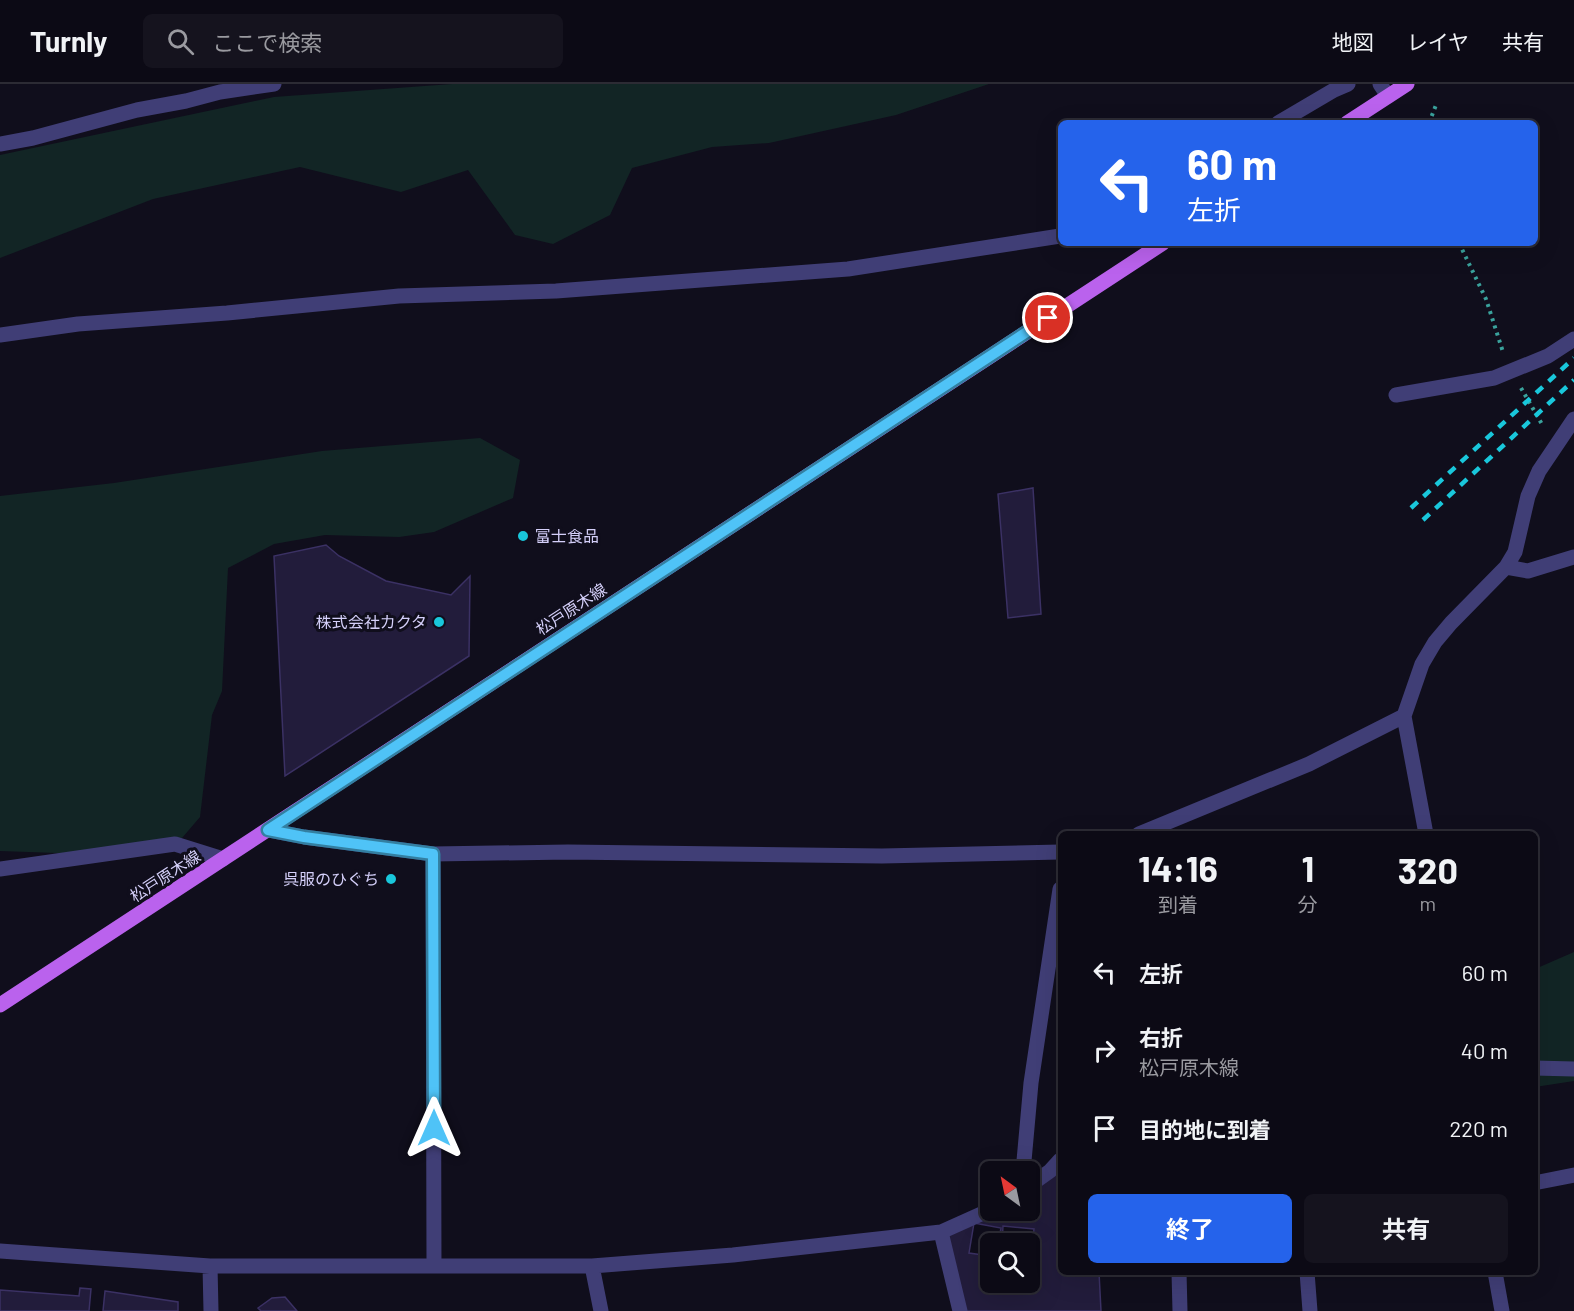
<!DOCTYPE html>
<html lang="ja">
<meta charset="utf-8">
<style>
body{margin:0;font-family:Barlow,"Noto Sans JP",sans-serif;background:#15131e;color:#f1f3f6;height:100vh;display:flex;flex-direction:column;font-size:22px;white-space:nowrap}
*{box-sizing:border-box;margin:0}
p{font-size:20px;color:#9a9aa0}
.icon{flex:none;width:33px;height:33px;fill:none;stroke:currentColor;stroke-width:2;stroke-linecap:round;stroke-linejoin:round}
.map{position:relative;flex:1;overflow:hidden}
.panel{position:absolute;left:1058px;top:747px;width:480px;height:444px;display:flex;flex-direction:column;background:#0c0a15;border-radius:9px;box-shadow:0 6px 24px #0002,0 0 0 2px #2c2b34}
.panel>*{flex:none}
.top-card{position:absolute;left:1058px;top:36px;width:480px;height:126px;border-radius:9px;box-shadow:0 6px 24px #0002,0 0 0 2px #2c2b34;background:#2563eb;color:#fff;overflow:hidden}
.needle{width:39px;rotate:327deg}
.tools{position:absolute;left:980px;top:1077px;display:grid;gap:12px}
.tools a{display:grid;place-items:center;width:60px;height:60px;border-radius:9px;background:#0c0a15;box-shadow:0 6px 24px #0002,0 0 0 2px #2c2b34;font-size:30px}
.pin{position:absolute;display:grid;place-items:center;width:51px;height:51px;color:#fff;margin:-26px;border:3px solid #fff;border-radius:50%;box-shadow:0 2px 6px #0007}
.me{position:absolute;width:66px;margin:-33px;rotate:0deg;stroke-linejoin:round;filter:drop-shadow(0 0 4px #0008)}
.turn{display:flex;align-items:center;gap:21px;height:126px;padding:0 30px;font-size:27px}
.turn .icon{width:78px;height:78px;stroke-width:2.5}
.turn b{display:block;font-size:42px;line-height:51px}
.eta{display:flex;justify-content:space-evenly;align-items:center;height:102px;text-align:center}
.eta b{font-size:36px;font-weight:700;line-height:42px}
.action{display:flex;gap:12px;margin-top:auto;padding:12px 30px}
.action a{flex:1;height:69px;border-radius:9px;background:#2563eb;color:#fff;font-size:24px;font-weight:700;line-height:69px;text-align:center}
.action a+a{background:#15131e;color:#f1f3f6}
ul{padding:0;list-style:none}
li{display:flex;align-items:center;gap:18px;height:78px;padding:0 30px}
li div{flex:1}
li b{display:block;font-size:22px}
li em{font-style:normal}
header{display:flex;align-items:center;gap:36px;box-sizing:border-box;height:84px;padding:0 30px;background:#0c0a15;border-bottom:2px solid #2c2b34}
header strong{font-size:28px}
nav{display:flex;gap:33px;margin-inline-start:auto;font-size:21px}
.search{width:420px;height:54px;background:#15131e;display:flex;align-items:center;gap:15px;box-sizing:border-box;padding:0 21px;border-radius:9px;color:#9a9aa0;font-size:22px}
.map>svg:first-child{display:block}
.green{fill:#122525}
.building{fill:#221c3b;stroke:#3b3164;stroke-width:1.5;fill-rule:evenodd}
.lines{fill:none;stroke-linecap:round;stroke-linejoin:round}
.path{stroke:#3aa29c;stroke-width:4;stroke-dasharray:3 4.5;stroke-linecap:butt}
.minor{stroke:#403e76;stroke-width:15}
.major{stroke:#ba62ed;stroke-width:15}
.rail{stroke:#19c7db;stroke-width:4.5;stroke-dasharray:9 8;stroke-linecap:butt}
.route-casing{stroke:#337fa1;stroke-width:15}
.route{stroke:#4fc3f7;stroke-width:10}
.poi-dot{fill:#19c7db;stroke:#100e1c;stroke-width:2}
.labels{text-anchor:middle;stroke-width:6;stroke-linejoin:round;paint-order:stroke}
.poi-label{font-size:16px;fill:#d4cff9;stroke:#100e1c;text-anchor:end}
.street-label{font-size:16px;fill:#d4cff9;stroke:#100e1c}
</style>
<header>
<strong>Turnly</strong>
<div class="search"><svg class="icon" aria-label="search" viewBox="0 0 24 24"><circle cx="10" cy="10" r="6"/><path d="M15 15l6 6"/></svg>ここで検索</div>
<nav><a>地図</a><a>レイヤ</a><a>共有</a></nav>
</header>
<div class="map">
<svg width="1574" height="1227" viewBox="0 0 1574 1227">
<rect width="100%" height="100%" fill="#100e1c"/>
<path class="green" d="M 452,0 L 989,0 L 896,31 L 769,59 L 712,63 L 632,84 L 610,131 L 553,160 L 515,151 L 468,86 L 401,108 L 300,83 L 153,115 L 0,174 L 0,71 L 274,13 Z
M 480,354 L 520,376 L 513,414 L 434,448 L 399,453 L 325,451 L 274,460 L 228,484 L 222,607 L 212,631 L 200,733 L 170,768 L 113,771 L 0,767 L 0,412 L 114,399 L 322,367 Z
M 1574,868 L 1574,997 L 1535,1003 L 1535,885 Z"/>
<path class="building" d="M 1033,404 L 1041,530 L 1008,534 L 998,410 Z
M 326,461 L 339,472 L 386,497 L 451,511 L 470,492 L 469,572 L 285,692 L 274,472 Z
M 1060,1084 L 1060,1188 L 1099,1188 L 1101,1227 L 960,1227 L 941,1148 L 990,1126 L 1029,1126 L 1029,1102 ZM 990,1160 L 1029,1160 L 1029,1198 L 990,1198 Z
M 974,1139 L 1001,1144 L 998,1160 L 990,1160 L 990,1172 L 969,1169 Z
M 1003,1142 L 1034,1145 L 1030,1180 L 1029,1160 L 1002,1160 Z
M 80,1204 L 91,1205 L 89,1227 L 0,1227 L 0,1206 L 79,1212 Z
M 105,1207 L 178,1218 L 178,1227 L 103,1227 Z
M 285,1213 L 297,1227 L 261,1227 L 258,1224 L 272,1214 Z"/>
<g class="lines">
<path class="path" d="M 1429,39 L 1436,21
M 1459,159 L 1486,215 L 1503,268
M 1521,304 L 1543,342"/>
<path class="minor" d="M 1380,0 L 1388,12
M 1278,39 L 1334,6 L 1348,0
M 0,60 L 33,54 L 137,26 L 186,17 L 220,8 L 274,0
M 0,251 L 78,240 L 227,229 L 399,212 L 556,207 L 848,185 L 1060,152
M 1396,311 L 1494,294 L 1548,272 L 1574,255
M 1506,483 L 1528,487 L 1574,473
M 268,746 L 304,753 L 433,770 L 568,768 L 882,772 L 1060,768
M 1139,750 L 1309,680 L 1404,632
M 1426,750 L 1404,632 L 1422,580 L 1435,558 L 1451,539 L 1506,483 L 1515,468 L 1528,412 L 1539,387 L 1574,335
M 433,770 L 434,1181
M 0,785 L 175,760 L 223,775
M 1534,984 L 1574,985
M 1023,1088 L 1031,999 L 1060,805
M 1534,1099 L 1574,1091
M 1029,1102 L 1050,1087 L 1060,1076
M 941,1148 L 960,1227
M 0,1167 L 210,1182 L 592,1182 L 733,1171 L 941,1148 L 990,1126
M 210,1182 L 211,1227
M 592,1182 L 601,1227
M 1179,1188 L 1180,1227
M 1307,1188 L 1310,1227
M 1495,1188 L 1502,1227"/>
<path class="major" d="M 1347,39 L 1407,0
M 0,921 L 1163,159"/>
<path class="rail" d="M 1411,424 L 1574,274
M 1423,436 L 1574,296"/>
</g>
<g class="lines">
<defs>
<path id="route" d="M 434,1044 L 433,770 L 304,753 L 268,746 L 1048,234"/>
</defs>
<use href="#route" class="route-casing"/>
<use href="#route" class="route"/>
</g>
<g class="poi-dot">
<circle cx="523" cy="452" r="6"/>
<circle cx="439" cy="538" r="6"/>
<circle cx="391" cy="795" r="6"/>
</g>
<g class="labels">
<g class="poi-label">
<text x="535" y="458" text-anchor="start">富士食品</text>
<text x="427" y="544">株式会社カクタ</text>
<text x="379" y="801">呉服のひぐち</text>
</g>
<g class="street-label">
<text transform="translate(571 525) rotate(-33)" y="6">松戸原木線</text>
<text transform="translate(165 792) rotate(-33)" y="6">松戸原木線</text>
</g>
</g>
</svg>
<div class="tools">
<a><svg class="needle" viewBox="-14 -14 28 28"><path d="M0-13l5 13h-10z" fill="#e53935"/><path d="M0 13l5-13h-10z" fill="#9a9aa0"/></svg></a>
<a><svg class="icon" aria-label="search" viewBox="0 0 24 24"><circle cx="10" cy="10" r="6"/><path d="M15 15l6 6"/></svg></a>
</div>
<div class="pin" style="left:1048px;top:234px;background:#d93025"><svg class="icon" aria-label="arrive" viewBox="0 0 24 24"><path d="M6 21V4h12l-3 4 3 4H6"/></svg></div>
<svg class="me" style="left:434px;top:1044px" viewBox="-20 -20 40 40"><path d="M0-17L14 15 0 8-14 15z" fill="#4fc3f7" stroke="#fff" stroke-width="4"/></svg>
<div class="top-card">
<div class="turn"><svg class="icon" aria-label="left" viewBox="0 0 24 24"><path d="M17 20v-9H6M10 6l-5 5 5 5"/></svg><div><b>60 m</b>左折</div></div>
</div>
<section class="panel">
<div class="eta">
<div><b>14:16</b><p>到着</p></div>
<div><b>1</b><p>分</p></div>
<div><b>320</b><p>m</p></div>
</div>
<ul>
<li><svg class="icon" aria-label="left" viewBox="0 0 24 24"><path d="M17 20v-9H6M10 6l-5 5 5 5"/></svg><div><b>左折</b></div><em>60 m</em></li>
<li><svg class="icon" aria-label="right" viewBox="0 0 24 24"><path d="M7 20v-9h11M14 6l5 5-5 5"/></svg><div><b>右折</b><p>松戸原木線</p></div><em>40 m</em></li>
<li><svg class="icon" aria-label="arrive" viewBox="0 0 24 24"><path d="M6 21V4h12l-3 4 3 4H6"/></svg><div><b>目的地に到着</b></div><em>220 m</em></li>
</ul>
<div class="action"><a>終了</a><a>共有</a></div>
</section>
</div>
